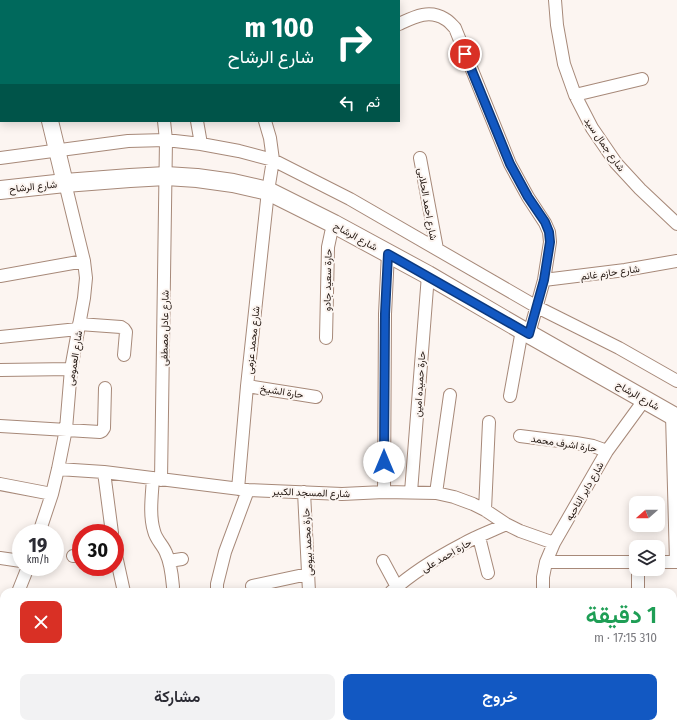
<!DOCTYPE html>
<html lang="ar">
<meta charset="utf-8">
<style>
body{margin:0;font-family:"Fira Sans Condensed",Vazirmatn,sans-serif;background:#f2f2f3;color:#2b2b33;direction:rtl;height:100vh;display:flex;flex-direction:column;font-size:15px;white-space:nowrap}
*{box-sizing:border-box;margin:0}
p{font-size:13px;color:#7c7c81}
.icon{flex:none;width:22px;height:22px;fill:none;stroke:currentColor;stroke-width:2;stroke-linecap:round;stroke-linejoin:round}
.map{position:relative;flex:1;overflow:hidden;direction:ltr}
.details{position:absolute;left:0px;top:588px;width:677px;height:140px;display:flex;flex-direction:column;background:#fff;border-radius:12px 12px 0 0;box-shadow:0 2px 10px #0003;direction:rtl}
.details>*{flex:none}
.top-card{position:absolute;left:0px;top:0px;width:400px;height:122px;box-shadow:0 2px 10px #0003;direction:rtl;background:#00695c;color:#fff;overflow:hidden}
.needle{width:26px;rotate:249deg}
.buttons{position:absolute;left:629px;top:496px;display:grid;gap:8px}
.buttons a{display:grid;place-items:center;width:36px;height:36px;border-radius:8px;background:#fff;box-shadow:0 2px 10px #0003;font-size:20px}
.speed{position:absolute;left:12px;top:524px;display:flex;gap:8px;font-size:20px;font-weight:700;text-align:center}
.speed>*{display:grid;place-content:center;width:52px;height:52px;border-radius:50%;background:#fff;box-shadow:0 2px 10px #0003;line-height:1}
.speed small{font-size:10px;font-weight:400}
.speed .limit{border:6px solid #d22;background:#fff;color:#111}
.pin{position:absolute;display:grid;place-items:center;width:34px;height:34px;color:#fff;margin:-17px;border:2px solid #fff;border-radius:50%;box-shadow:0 1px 4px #0007}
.me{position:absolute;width:44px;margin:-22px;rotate:0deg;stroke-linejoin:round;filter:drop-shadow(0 0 3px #0008)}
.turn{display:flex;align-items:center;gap:14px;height:84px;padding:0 20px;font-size:18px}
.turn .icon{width:52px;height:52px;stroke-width:2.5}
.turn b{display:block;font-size:28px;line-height:34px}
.then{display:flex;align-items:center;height:38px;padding:0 20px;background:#0003;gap:8px;font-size:15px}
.round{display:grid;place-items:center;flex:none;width:42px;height:42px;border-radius:8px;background:#f2f2f3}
.overview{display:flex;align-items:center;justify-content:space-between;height:68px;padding:0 20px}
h1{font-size:24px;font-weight:600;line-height:30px;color:#1e9e55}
.button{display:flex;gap:8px;margin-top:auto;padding:8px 20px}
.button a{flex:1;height:46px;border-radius:8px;background:#1258c2;color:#fff;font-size:16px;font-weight:600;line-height:46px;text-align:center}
.button a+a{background:#f2f2f3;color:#2b2b33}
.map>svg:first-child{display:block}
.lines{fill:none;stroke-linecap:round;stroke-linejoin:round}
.minor-casing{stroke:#a78979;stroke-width:14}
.tertiary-casing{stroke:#a78979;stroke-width:18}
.secondary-casing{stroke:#a78979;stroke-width:20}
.path{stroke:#988f8a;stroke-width:2.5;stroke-dasharray:2 3;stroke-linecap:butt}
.minor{stroke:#fff;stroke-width:12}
.tertiary{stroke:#fff;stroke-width:16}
.secondary{stroke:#fff;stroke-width:18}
.route-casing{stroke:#0c397e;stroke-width:10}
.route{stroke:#1258c2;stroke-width:7}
.labels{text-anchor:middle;stroke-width:4;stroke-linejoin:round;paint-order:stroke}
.street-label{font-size:10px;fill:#20140e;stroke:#fcf5f1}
</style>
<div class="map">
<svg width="677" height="728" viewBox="0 0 677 728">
<rect width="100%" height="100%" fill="#fcf5f1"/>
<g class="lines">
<defs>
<path id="minor" d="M 135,0 L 136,1
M 234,0 L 234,1
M 555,0 L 557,25 L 564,64 L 575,95 L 592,128 L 616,163 L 640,189 L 677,224
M 399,24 C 414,17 429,9 445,19 C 449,21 452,25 455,28 L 510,164 L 528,197 L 545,223 L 549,232 L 550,242 L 544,280 L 529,334
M 575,95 L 642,79
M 197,121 L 201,144
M 0,158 L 128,141 L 166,140 L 201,144 L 239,151 L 273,160 L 350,199 L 537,307 L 619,348 L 677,381
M 420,158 L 437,249
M 0,276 L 84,261
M 544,280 L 625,270 L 677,261
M 79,324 L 121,327 L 124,329 L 126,332 L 124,355
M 0,337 L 78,329
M 326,338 L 328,247 L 331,233 L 334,224
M 0,370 L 71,369
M 247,386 L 316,397
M 510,396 L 522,330
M 672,415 L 676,562
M 0,426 L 100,432 L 102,431 L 104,428 L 105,388
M 520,436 L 576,443 L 593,446 L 607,451
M 58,469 L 104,472 L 248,490 L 342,494 L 384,492 L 436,493 L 454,497 L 473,504 L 485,510 L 506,524 L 520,531 L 554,543
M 104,472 L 112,533
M 153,478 C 152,495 149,515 154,531 C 156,540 163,545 166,553 C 171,563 172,576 173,587
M 161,480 L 166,140 L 164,121
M 0,484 L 52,494
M 238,489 L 247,386 L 268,191 L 273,160 L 270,138 L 265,121
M 304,492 L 309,592
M 384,492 L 385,314 L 388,253
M 411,492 L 428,275
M 436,493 L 450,395
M 485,510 L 489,422
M 39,533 L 52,494 L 58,469 L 66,429 L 71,369 L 84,298 L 86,278 L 84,261 L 65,183
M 479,537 L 488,573
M 115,551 L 124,592
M 73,556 L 81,555
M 0,558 L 21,561
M 169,561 L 182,559
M 383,561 L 397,587
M 546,562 L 636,562
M 658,562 L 677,562
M 252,586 L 308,574
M 18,592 L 28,567
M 217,592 L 217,584 L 225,552 L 248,490
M 391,592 C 412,573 438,557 463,544 C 477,536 492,531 506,524
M 543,592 L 543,577 L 546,562 L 554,543 L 607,451 L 645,399
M 638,592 L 638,569
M 0,649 L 4,634
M 0,707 L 4,706
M 673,715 L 677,715
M 148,724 L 148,728
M 191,728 L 196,724
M 313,728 L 314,724
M 383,728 L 384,724
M 541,728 L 542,724
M 640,728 L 640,724"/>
<path id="tertiary" d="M 14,0 L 14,1
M 50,121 L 65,183"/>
<path id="secondary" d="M 0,190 L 65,183 L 130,178 L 166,176 L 197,178 L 233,183 L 268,191 L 334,224 L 428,275 L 522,330 L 677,418"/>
</defs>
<use href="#minor" class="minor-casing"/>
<use href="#tertiary" class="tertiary-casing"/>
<use href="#secondary" class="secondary-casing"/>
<path class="path" d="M 246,728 L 247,724"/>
<use href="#minor" class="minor"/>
<use href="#tertiary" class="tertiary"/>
<use href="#secondary" class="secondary"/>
</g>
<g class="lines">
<defs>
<path id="route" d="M 384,462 L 385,314 L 388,254 L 529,334 L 544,280 L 550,242 L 549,232 L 545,222 L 528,197 L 510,164 L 465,54"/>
</defs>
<use href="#route" class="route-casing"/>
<use href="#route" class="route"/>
</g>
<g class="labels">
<g class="street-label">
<text transform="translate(605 144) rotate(55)" y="4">شارع جمال سيد</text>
<text transform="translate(33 186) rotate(-6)" y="4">شارع الرشاح</text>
<text transform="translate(428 204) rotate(80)" y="4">شارع احمد الحلابى</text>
<text transform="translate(356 236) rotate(29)" y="4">شارع الرشاح</text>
<text transform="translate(610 272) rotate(-8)" y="4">شارع حازم غانم</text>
<text transform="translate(327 280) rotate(-89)" y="4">حارة سعيد جادو</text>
<text transform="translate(164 328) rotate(-89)" y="4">شارع عادل مصطفى</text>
<text transform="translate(252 340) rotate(-84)" y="4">شارع محمد عزمى</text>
<text transform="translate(74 358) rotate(-81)" y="4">شارع العمومى</text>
<text transform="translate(419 384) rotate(-86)" y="4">حارة حميده امين</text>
<text transform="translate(282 391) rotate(9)" y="4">حارة الشيخ</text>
<text transform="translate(638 395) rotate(30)" y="4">شارع الرشاح</text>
<text transform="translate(564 443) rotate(9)" y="4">حارة اشرف محمد</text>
<text transform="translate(584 491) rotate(-60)" y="4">شارع داير الناحيه</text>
<text transform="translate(311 492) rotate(2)" y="4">شارع المسجد الكبير</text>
<text transform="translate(307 542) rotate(-93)" y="4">حارة محمد بيومى</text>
<text transform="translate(446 555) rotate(-30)" y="4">حارة احمد على</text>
</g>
</g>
</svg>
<div class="buttons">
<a><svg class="needle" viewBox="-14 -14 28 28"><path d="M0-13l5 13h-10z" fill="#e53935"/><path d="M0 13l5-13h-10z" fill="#7c7c81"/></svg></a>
<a><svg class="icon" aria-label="layers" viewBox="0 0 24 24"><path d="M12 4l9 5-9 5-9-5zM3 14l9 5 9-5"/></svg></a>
</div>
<div class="speed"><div>19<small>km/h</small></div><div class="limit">30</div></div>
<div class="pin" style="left:465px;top:54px;background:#d93025"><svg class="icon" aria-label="arrive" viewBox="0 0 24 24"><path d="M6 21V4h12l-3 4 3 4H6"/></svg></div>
<svg class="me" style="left:384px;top:462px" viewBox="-20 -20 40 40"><circle r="19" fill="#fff"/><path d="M0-13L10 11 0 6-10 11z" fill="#1258c2"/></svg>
<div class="top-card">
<div class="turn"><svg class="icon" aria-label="right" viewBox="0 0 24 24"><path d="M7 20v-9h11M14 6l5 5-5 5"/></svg><div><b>100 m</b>شارع الرشاح</div></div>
<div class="then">ثم<svg class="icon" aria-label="left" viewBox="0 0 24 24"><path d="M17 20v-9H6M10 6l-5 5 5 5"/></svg></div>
</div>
<section class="details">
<div class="overview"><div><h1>1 دقيقة</h1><p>310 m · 17:15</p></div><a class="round" style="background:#d93025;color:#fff"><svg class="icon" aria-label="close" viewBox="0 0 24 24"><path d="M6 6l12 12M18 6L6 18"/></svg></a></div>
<div class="button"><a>خروج</a><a>مشاركة</a></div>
</section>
</div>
